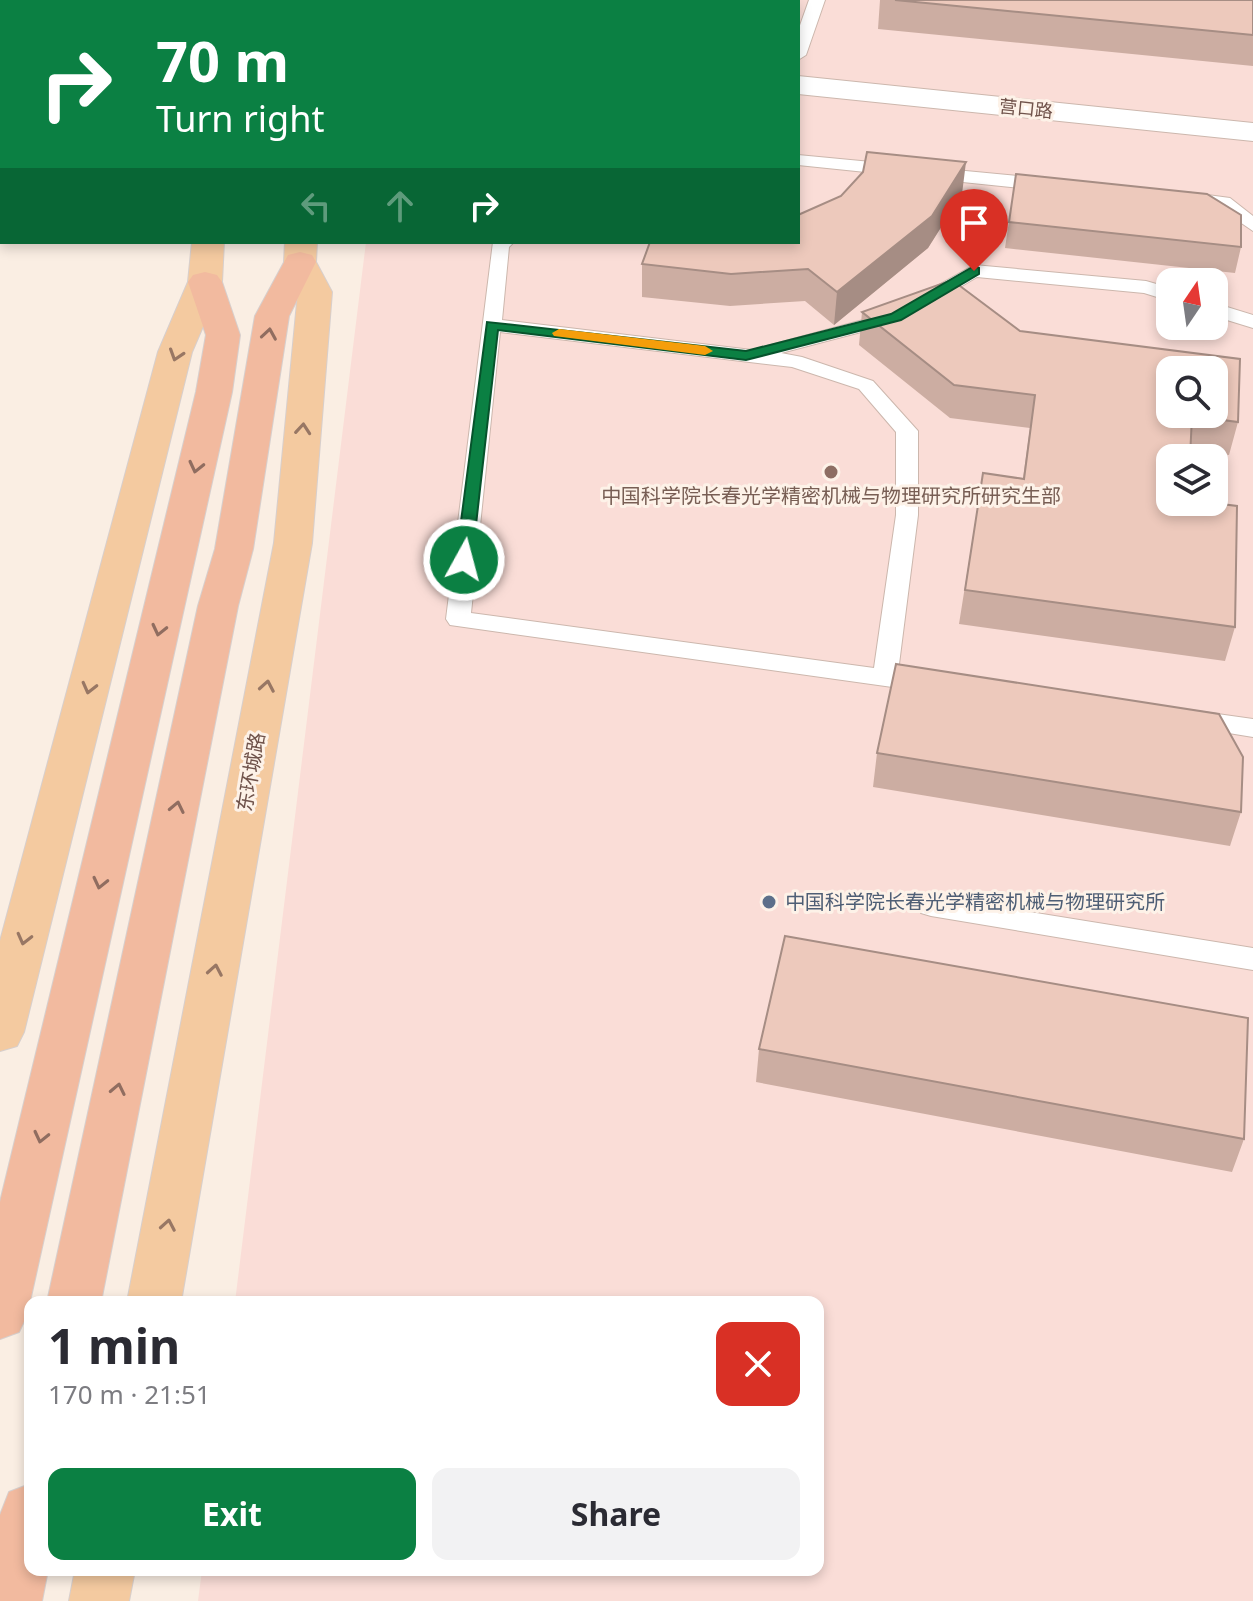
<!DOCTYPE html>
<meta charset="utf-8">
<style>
body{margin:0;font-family:"Noto Sans","Noto Sans SC",sans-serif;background:#f2f2f3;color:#2b2b33;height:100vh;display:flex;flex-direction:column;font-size:30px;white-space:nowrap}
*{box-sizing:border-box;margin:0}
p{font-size:26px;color:#7c7c81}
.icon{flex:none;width:44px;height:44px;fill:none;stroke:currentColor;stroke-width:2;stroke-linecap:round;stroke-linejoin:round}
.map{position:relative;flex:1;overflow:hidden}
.panel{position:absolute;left:24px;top:1296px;width:800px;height:280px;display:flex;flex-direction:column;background:#fff;border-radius:16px;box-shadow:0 4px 12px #0003}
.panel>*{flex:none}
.top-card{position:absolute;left:0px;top:0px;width:800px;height:244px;box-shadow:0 4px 12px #0003;background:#0b8043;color:#fff;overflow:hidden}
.needle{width:52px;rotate:13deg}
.controls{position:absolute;left:1156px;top:268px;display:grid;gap:16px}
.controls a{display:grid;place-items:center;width:72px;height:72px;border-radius:16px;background:#fff;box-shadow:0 4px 12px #0003;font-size:40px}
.pin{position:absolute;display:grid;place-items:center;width:68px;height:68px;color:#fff;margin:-82px -34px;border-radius:50% 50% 50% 0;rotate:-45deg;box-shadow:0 0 8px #0007}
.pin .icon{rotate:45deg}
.me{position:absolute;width:88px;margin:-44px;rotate:7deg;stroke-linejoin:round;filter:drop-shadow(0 0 6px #0008)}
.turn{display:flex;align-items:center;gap:28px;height:168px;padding:0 24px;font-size:36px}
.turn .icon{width:104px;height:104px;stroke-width:2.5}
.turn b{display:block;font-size:56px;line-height:68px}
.lanes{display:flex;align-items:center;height:76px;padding:0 24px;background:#0003;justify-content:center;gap:40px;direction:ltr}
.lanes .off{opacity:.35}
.round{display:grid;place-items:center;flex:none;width:84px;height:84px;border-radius:16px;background:#f2f2f3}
.headline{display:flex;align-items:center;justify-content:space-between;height:136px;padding:0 24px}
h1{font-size:48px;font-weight:700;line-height:60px}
.cta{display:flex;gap:16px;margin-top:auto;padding:16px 24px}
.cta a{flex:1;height:92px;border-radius:16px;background:#0b8043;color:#fff;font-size:32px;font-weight:700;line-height:92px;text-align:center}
.cta a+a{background:#f2f2f3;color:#2b2b33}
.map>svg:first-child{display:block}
.commercial{fill:#faddd7;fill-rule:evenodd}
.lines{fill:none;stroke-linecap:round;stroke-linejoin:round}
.service-casing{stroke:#ccb7ad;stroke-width:2}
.tertiary-casing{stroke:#ccb7ad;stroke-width:2}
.primary-casing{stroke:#d7cfcd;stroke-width:2}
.trunk-casing{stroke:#d7cfcd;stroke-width:2}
.service{fill:#fff;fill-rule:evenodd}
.tertiary{fill:#fff;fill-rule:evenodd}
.primary{fill:#f4caa0;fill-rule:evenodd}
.trunk{fill:#f2ba9f;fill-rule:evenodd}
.wall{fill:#ccada2}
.shaded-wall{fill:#a68d84}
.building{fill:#edc9bc;stroke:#a68d84;stroke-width:2;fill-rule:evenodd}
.oneway{stroke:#906d60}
.oneway2{stroke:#987764}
.route{fill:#0b8043;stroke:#07532c;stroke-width:2}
.slow{fill:#f59e0b}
.education-dot{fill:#8d6e63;stroke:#fdf2e8;stroke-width:3}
.service-dot{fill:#5c6f8a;stroke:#fdf2e8;stroke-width:3}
.labels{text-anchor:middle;stroke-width:6;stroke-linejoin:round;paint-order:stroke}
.far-street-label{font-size:18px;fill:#70534b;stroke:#fdf2e8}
.education-label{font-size:20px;fill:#785e54;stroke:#fdf2e8}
.street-label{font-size:20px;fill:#70534b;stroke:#fdf2e8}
.service-label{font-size:20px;fill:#4e5e75;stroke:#fdf2e8;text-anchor:start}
</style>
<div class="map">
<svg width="1253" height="1601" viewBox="0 0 1253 1601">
<rect width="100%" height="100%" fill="#faeee3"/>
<path class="commercial" d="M 720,0 L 1253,0 L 1253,1601 L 198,1601 L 202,1570 L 818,1570 L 818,1302 L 235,1302 L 366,242 L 798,242 L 798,2 ZM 1170,282 L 1214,282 L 1214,326 L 1170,326 ZM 1170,370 L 1214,370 L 1214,414 L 1170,414 ZM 1170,458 L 1214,458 L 1214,502 L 1170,502 Z"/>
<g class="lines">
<defs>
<path id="service" d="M 809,0 L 825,0 L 806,55 L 798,60 L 798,31 Z
M 798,155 L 1050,179 L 1059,185 L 1050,191 L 798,165 Z
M 1185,192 L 1230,198 L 1253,216 L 1253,231 L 1218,207 L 1178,202 L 1176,198 L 1178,194 Z
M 493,242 L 514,242 L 509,247 L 502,320 L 752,350 L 889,313 L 974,265 L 1146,281 L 1170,288 L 1170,301 L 1144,293 L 977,277 L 903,321 L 781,353 L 802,357 L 873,381 L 918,431 L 918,515 L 898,672 L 937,678 L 940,684 L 937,690 L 928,692 L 450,625 L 446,619 ZM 500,332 L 792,367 L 859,389 L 896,432 L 896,515 L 874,668 L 471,613 Z
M 1214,303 L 1253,315 L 1253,328 L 1214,316 Z
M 1189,710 L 1253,719 L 1253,737 L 1180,725 L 1176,719 L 1180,713 Z
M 931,896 L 1253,948 L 1253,970 L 931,916 L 921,913 L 917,906 L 921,899 Z"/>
<path id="tertiary" d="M 798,76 L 1253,123 L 1253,141 L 798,94 Z"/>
<path id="primary" d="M 231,0 L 259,0 L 230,2 Z
M 263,0 L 291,0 L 291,2 L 263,2 Z
M 192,242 L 224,242 L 222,282 L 192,352 L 24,1032 L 17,1046 L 0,1051 L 0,941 L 158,352 L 188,282 Z
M 285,242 L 317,242 L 316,262 L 332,292 L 312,543 L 181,1302 L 127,1302 L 274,543 L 298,292 L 284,262 Z
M 75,1570 L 135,1570 L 129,1601 L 69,1601 Z"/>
<path id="trunk" d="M 300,252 L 312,255 L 316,262 L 289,316 L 253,549 L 238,606 L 101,1302 L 47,1302 L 198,606 L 215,549 L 255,316 L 288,255 Z
M 205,272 L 217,275 L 222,282 L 240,335 L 232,392 L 27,1315 L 19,1332 L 0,1339 L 0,1202 L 196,392 L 206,335 L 188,282 L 193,275 Z
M 30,1484 L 30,1570 L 48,1570 L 42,1601 L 0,1601 L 0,1515 L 9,1492 Z"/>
</defs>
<use href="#service" class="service-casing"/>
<use href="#tertiary" class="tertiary-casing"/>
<use href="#primary" class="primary-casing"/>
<use href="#trunk" class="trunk-casing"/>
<use href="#service" class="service"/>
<use href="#tertiary" class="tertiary"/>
<use href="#primary" class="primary"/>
<use href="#trunk" class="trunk"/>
</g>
<path class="wall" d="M 880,0 L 1253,0 L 1253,66 L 878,29 Z
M 1016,174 L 1241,247 L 1235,273 L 1005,248 Z
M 962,194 L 928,248 L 834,325 L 805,301 L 730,306 L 642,297 L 642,264 Z
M 862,312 L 1020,331 L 1238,422 L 1229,455 L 1191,450 L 1170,458 L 1235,627 L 1225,661 L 959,624 L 983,473 L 1023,478 L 1030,428 L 950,418 L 859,345 Z
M 877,753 L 1241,812 L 1230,846 L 873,787 Z
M 759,1049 L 1244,1139 L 1232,1172 L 756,1082 Z"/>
<path class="shaded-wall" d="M 966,162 L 962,194 L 928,248 L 834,325 L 837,292 Z"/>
<path class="building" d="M 895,0 L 1253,0 L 1253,35 Z
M 867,152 L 966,162 L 932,216 L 837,292 L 808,269 L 731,274 L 642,264 L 650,242 L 798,242 L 798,215 L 841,196 L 863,172 Z
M 1016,174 L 1207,194 L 1241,215 L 1241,247 L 1009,222 Z
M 952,280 L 1020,331 L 1240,359 L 1238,422 L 1192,416 L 1190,458 L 1170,458 L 1170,502 L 1205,502 L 1237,506 L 1235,627 L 965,590 L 983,473 L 1024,479 L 1035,395 L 954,385 L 862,312 ZM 1170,370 L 1214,370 L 1214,414 L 1170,414 Z
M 896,664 L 1219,714 L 1243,757 L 1241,812 L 877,753 Z
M 785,936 L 1248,1018 L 1244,1139 L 759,1049 Z"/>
<defs><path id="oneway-chevron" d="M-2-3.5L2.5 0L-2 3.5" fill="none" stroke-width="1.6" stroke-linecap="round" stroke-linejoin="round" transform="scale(2)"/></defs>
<g class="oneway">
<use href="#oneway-chevron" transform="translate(269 334) rotate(-81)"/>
<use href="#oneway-chevron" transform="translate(196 467) rotate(103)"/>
<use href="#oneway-chevron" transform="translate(159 630) rotate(103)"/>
<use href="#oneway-chevron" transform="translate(177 807) rotate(-78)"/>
<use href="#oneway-chevron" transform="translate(100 883) rotate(103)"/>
<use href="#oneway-chevron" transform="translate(118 1089) rotate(-78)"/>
<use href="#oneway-chevron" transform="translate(41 1137) rotate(103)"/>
</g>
<g class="oneway2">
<use href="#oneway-chevron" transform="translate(176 355) rotate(108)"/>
<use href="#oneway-chevron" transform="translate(303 429) rotate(-85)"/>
<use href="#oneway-chevron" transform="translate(267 686) rotate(-80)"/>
<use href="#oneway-chevron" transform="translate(89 688) rotate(104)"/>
<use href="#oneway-chevron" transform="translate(24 939) rotate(104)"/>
<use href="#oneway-chevron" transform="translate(215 970) rotate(-80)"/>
<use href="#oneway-chevron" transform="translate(168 1225) rotate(-80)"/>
</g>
<path class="route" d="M 974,266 L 979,268 L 979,274 L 901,320 L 746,360 L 498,330 L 472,560 L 464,566 L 456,560 L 487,322 L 746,351 L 891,314 Z"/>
<path class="slow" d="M 559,329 L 705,346 L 713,351 L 705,355 L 554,336 L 552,333 Z"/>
<circle class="education-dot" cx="831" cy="472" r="8"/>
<circle class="service-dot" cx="769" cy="902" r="8"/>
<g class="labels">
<g class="far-street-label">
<text transform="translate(1026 109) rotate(6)" y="6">营口路</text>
</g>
<g class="education-label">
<text x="831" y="503">中国科学院长春光学精密机械与物理研究所研究生部</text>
</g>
<g class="street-label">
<text transform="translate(251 772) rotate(-80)" y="7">东环城路</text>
</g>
<g class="service-label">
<text x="785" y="909">中国科学院长春光学精密机械与物理研究所</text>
</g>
</g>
</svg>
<div class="controls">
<a><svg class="needle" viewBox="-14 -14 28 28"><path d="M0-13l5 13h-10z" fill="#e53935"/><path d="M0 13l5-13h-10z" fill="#7c7c81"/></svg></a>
<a><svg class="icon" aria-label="search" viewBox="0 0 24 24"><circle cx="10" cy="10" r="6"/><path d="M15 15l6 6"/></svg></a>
<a><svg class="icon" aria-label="layers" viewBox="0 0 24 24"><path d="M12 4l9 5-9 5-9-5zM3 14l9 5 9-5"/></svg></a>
</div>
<div class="pin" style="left:974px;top:271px;background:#d93025"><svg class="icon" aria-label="arrive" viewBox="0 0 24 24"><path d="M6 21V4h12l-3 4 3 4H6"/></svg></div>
<svg class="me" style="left:464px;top:560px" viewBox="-20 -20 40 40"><circle r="17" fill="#0b8043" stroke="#fff" stroke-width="3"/><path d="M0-11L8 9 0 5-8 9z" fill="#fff"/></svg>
<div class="top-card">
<div class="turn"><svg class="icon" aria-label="right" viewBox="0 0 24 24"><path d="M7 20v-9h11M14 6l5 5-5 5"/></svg><div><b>70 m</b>Turn right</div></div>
<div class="lanes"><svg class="icon off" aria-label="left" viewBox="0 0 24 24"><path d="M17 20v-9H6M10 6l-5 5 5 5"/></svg><svg class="icon off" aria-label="ahead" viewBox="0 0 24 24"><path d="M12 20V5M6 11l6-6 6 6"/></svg><svg class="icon" aria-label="right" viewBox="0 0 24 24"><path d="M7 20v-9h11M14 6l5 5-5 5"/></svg></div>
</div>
<section class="panel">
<div class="headline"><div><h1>1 min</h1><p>170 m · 21:51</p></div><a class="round" style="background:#d93025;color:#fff"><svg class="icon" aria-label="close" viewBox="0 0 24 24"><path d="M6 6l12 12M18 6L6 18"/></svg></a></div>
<div class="cta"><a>Exit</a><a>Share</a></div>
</section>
</div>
